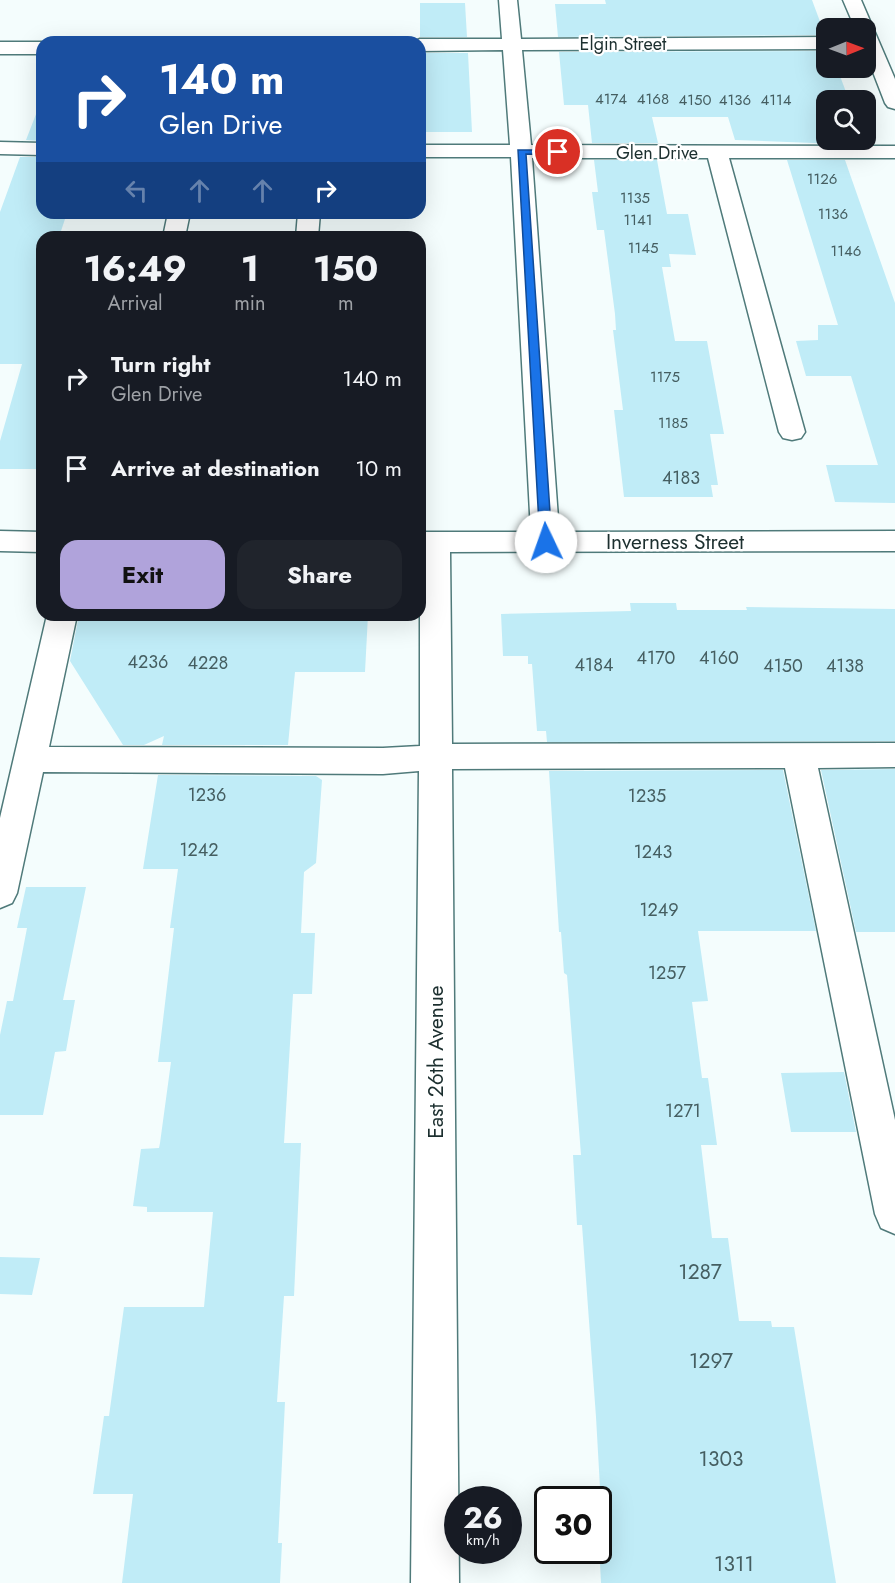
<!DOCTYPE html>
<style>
body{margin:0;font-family:Jost,sans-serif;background:#20242c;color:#f1f3f6;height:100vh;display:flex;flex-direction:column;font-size:22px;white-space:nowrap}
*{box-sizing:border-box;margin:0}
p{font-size:20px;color:#9ea1a6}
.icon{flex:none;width:33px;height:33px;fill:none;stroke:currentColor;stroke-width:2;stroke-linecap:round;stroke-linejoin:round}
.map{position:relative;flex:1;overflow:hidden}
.drawer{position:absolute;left:36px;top:231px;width:390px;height:390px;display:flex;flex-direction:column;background:#171b24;border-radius:18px;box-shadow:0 6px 24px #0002}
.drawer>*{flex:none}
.banner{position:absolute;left:36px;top:36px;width:390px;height:183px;border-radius:18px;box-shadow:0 6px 24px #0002;background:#1a4fa0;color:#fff;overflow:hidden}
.needle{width:39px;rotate:89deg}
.fabs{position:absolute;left:816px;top:18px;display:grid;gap:12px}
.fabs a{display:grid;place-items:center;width:60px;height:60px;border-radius:12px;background:#171b24;box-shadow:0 6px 24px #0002;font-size:30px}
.speed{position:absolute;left:444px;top:1486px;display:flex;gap:12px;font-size:30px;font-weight:700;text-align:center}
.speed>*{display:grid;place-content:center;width:78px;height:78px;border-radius:50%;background:#171b24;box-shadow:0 6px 24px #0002;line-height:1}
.speed small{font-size:15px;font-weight:400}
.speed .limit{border:3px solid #111;border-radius:9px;background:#fff;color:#111}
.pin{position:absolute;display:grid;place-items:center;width:51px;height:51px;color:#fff;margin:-26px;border:3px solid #fff;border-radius:50%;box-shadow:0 2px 6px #0007}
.me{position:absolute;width:66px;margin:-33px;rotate:357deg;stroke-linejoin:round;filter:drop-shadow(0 0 4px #0008)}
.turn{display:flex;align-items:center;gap:21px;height:126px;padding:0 24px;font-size:27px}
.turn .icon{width:78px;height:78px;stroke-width:2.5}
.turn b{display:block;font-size:42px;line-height:51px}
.lanes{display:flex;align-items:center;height:57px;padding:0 24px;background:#0003;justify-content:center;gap:30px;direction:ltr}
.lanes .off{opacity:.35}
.eta{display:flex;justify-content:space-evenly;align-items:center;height:102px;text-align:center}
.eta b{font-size:36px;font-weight:700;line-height:42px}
.action{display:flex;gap:12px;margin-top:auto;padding:12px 24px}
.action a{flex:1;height:69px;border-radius:18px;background:#b0a3db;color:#111;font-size:24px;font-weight:700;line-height:69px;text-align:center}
.action a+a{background:#20242c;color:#f1f3f6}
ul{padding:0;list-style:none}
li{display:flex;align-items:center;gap:18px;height:90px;padding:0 24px}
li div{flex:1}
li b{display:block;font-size:22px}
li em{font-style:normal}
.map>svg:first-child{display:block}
.building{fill:#c0ecf7}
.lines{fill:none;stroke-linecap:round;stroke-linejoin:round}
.minor-casing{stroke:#4f7a7a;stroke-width:3}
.major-casing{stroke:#4f7a7a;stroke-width:3}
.minor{fill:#fff;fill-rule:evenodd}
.major{fill:#fff;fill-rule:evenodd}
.route{fill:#1a73e8;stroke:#114b97;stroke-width:1.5}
.labels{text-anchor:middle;stroke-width:4.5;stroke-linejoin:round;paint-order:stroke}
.far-number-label{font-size:15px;fill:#455e61}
.far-street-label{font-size:18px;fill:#1c2f2f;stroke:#fff}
.number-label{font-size:18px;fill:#455e61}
.street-label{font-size:21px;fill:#1c2f2f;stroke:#fff}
.near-number-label{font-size:21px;fill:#455e61}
</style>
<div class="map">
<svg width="895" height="1583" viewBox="0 0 895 1583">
<rect width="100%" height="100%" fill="#f4fdfd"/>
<path class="building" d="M 605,0 L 812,0 L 825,35 L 558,37 L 555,4 L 606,4 Z
M 420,3 L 465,3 L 467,37 L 420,37 Z
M 826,51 L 826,68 L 837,68 L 849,100 L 824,100 L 826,108 L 826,140 L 837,140 L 839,144 L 735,140 L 728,117 L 652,117 L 658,143 L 592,143 L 588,105 L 564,105 L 559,52 Z
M 420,53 L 468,53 L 472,132 L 420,132 Z
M 38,109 L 42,110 L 42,141 L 26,140 Z
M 20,157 L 42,157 L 42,213 L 67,213 L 59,237 L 42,237 L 42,469 L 0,469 L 0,441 L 22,364 L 0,364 L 0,212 Z
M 594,160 L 657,160 L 667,214 L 688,214 L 696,255 L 669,254 L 671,267 L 662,267 L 675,341 L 707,341 L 724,434 L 710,434 L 718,485 L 711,485 L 713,497 L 624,497 L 614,410 L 623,410 L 613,330 L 616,330 L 615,314 L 604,230 L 597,230 L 592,192 L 598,192 Z
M 787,160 L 845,160 L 895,303 L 895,503 L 835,502 L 826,465 L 878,465 L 851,376 L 806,376 L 796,341 L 818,340 L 818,325 L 838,325 Z
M 630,603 L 676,603 L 677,610 L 747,610 L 746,607 L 895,609 L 895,741 L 547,742 L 546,731 L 537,731 L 532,664 L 528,664 L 528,656 L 503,656 L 501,614 L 631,611 Z
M 79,615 L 368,615 L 365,672 L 295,672 L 288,745 L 162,745 L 164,736 L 144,745 L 123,745 L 70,661 Z
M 895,769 L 895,932 L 856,932 L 821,770 Z
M 783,770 L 816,931 L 698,931 L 708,1001 L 692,1002 L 702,1078 L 708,1078 L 717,1145 L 701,1145 L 712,1238 L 728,1238 L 739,1321 L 771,1321 L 772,1327 L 794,1327 L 836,1583 L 601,1583 L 598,1523 L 602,1523 L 596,1417 L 582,1225 L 577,1225 L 573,1155 L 581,1155 L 567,975 L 564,973 L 561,932 L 559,932 L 549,771 Z
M 158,775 L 316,776 L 322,780 L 316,863 L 304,872 L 301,933 L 315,933 L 312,994 L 293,994 L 284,1143 L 301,1143 L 294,1296 L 284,1296 L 277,1402 L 285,1402 L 278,1543 L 282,1543 L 280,1583 L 122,1583 L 133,1494 L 93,1494 L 104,1416 L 109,1416 L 124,1307 L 204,1307 L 213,1212 L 147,1212 L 147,1207 L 133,1206 L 141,1149 L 159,1148 L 160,1143 L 171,1062 L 158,1062 L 174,928 L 170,928 L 178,869 L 143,869 Z
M 26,887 L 86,887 L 63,1000 L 75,1000 L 66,1051 L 55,1052 L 43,1115 L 0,1115 L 0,1035 L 7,1001 L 13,1001 L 27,928 L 17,928 Z
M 844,1072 L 856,1132 L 791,1132 L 781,1073 Z
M 0,1257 L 40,1258 L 32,1295 L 0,1294 Z"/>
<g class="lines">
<defs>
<path id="minor" d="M 499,0 L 517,0 L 521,39 L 826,37 L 826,49 L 522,50 L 531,145 L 895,146 L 895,158 L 729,158 L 805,432 L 801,438 L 792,440 L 783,438 L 779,432 L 708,158 L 532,158 L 559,532 L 895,531 L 895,551 L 450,552 L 452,744 L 895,743 L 895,767 L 818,768 L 895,1120 L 895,1234 L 881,1228 L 875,1214 L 785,768 L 452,769 L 459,1583 L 411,1583 L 419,771 L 383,774 L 43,772 L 17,893 L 12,903 L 0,908 L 0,818 L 47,615 L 77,615 L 49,747 L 383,748 L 420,746 L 420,532 L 531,532 L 511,157 L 420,157 L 420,145 L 510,145 L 503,50 L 420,51 L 420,42 L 413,42 L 420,39 L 502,39 Z
M 0,42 L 42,42 L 42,54 L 0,54 Z
M 0,142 L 42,143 L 42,155 L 0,154 Z
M 168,213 L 190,213 L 185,237 L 163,237 Z
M 298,213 L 320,213 L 318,237 L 296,237 Z
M 0,531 L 42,532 L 42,552 L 0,551 Z"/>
<path id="major" d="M 843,0 L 861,0 L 895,79 L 895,109 L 888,107 L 885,103 L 866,54 L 866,28 L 855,28 Z"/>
</defs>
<use href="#minor" class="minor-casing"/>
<use href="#major" class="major-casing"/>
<use href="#minor" class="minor"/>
<use href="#major" class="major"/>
</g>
<path class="route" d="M 518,150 L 558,150 L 562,152 L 558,155 L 526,154 L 552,542 L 546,545 L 540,542 Z"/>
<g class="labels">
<g class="far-number-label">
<text x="611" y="104">4174</text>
<text x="653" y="104">4168</text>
<text x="695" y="105">4150</text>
<text x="735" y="105">4136</text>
<text x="776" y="105">4114</text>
<text x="822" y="184">1126</text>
<text x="635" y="203">1135</text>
<text x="833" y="219">1136</text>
<text x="638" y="225">1141</text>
<text x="643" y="253">1145</text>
<text x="846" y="256">1146</text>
<text x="665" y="382">1175</text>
<text x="673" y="428">1185</text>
</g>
<g class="far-street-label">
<text x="623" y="50">Elgin Street</text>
<text x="657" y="159">Glen Drive</text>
</g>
<g class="number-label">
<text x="681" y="484">4183</text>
<text x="656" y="664">4170</text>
<text x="719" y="664">4160</text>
<text x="148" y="668">4236</text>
<text x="208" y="669">4228</text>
<text x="594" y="671">4184</text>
<text x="783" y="672">4150</text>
<text x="845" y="672">4138</text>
<text x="207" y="801">1236</text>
<text x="647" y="802">1235</text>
<text x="199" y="856">1242</text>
<text x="653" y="858">1243</text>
<text x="659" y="916">1249</text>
<text x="667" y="979">1257</text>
<text x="683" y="1117">1271</text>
</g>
<g class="street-label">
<text x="675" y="549">Inverness Street</text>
<text transform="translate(436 1062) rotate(-90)" y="7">East 26th Avenue</text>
</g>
<g class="near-number-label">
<text x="700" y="1279">1287</text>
<text x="711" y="1368">1297</text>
<text x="721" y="1466">1303</text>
<text x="734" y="1571">1311</text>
</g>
</g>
</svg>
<div class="fabs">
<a><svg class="needle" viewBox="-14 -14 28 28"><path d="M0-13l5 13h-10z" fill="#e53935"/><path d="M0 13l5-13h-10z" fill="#9ea1a6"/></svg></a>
<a><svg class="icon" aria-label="search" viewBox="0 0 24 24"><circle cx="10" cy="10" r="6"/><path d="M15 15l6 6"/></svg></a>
</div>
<div class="speed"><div>26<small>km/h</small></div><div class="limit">30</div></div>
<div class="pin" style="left:558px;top:152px;background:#d93025"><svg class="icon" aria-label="arrive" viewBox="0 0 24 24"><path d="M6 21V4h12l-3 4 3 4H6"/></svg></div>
<svg class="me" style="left:546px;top:542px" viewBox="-20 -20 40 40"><circle r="19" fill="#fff"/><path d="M0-13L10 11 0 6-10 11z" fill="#1a73e8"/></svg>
<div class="banner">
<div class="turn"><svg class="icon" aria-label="right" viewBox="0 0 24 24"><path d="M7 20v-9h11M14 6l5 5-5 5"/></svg><div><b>140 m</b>Glen Drive</div></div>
<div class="lanes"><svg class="icon off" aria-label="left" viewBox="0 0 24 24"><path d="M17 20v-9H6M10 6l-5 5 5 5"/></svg><svg class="icon off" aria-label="ahead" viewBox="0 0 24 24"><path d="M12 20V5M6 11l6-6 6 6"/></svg><svg class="icon off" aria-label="ahead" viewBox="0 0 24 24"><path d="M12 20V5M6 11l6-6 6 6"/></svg><svg class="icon" aria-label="right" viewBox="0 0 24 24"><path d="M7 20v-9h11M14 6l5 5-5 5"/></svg></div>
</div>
<section class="drawer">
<div class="eta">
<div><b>16:49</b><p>Arrival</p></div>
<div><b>1</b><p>min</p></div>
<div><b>150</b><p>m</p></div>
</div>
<ul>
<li><svg class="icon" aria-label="right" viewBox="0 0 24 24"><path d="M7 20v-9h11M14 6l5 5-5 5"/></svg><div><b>Turn right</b><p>Glen Drive</p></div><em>140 m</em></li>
<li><svg class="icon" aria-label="arrive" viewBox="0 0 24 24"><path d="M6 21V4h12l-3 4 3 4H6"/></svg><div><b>Arrive at destination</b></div><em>10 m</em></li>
</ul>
<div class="action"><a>Exit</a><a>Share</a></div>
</section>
</div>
